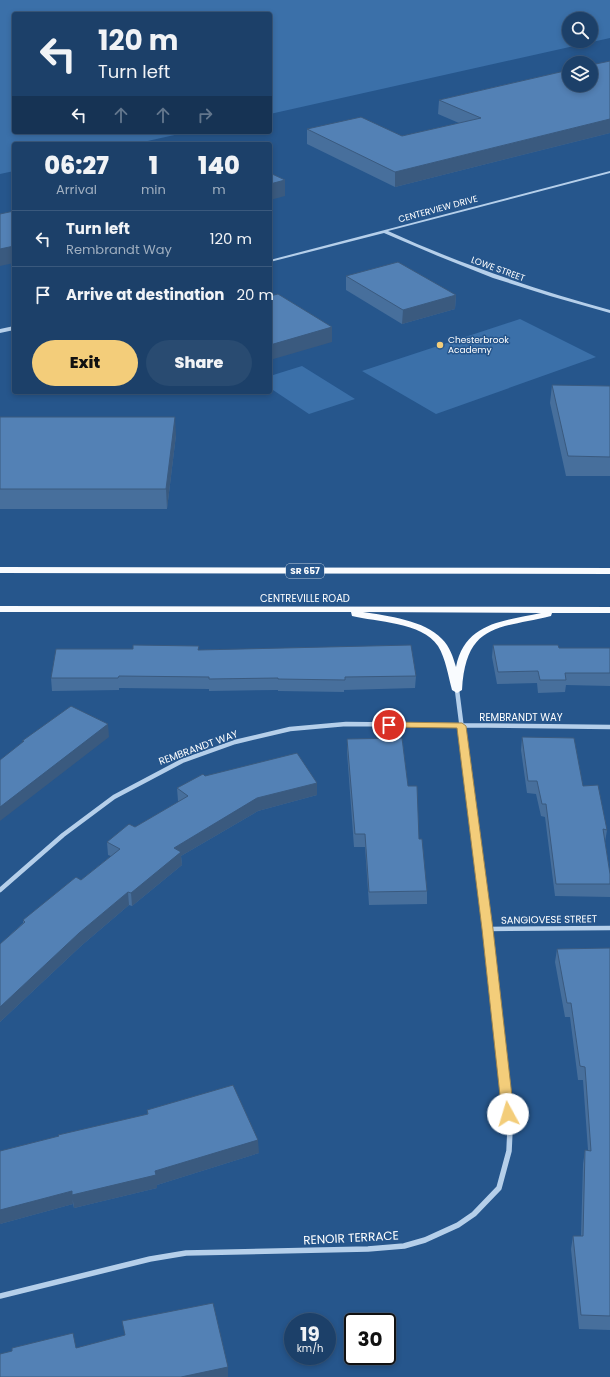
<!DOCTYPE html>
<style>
body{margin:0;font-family:Poppins,sans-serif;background:#294b71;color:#f1f3f6;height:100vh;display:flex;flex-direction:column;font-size:15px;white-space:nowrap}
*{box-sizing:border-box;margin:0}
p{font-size:13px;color:#a0afc0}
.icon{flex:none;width:22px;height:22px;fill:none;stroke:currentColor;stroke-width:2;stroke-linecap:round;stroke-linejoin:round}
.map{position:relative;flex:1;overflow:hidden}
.side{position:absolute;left:12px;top:142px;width:260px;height:252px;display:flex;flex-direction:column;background:#1c4069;border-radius:4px;box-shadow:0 2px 6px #0003,0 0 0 1px #3a597d}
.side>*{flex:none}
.guide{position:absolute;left:12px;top:12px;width:260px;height:122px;border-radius:4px;box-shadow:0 2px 6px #0003,0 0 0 1px #3a597d;background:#1c4069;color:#f1f3f6;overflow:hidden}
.fabs{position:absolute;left:562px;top:12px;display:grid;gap:8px}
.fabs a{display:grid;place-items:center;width:36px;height:36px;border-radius:50%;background:#1c4069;box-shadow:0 2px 6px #0003,0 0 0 1px #3a597d;font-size:20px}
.speed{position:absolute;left:284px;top:1313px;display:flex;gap:8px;font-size:20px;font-weight:700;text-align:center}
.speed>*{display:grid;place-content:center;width:52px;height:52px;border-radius:50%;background:#1c4069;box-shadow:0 2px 6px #0003,0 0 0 1px #3a597d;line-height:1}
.speed small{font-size:10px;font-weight:400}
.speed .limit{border:2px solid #111;border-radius:6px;background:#fff;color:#111}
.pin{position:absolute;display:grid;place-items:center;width:34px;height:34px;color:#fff;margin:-17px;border:2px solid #fff;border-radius:50%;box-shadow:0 1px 4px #0007}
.me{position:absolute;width:44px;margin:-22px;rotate:354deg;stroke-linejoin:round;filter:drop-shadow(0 0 3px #0008)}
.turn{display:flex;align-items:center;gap:14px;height:84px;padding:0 20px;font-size:18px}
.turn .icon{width:52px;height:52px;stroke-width:2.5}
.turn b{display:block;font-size:28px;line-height:34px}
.lanes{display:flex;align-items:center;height:38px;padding:0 20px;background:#0003;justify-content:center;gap:20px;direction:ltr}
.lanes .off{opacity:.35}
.eta{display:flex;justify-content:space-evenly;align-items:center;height:68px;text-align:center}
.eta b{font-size:24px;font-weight:800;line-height:28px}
.action{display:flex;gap:8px;margin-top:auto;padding:8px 20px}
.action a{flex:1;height:46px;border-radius:24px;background:#f3cd7a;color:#111;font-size:16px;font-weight:800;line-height:46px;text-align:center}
.action a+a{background:#294b71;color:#f1f3f6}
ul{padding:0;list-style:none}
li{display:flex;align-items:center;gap:12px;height:56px;padding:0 20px;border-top:1px solid #3a597d}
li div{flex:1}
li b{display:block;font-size:15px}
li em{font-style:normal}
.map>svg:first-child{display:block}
.green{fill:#3b70a9;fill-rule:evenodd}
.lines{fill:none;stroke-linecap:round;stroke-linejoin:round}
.minor-far1{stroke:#b5cfea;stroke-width:4.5}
.minor{stroke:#b5cfea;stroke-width:5.5}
.tertiary{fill:#b5cfea;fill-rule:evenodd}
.primary{fill:#f9fbfe;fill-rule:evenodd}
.wall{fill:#476f9c}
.shaded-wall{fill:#3a5a7f}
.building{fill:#5381b5;stroke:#3a5a7f}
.route{fill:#f3cd7a;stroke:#9e854f}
.poi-dot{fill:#f3cd7a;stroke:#26568c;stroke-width:1.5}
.labels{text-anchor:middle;stroke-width:3;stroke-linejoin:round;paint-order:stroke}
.far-street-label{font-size:9px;fill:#fff;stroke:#26568c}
.far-poi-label{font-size:9px;fill:#fff;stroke:#26568c;text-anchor:start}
.shield{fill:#26568c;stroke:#beccdc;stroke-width:1}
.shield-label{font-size:9px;font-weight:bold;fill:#fff}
.street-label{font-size:10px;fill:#fff;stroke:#26568c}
.near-street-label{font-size:12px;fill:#fff;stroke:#26568c}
</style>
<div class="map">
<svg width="610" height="1377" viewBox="0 0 610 1377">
<rect width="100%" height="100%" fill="#26568c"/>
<path class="green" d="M 0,0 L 610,0 L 610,38 L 270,114 L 270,14 L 14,14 L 14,132 L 188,132 L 134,144 L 14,144 L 14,171 L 0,174 ZM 569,19 L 591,19 L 591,41 L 569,41 Z
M 520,319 L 596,357 L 436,414 L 362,371 Z
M 302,366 L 355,399 L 309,414 L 270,388 L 270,376 Z"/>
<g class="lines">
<path class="minor-far1" d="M 457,690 L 491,956
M 0,890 L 63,835 L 114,797 L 182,761 L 235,742 L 290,729 L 346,724 L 610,727
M 488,929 L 610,928"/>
<path class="minor" d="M 0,1296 L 150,1259 L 186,1253 L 368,1249 L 404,1246 L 425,1240 L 458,1225 L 474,1214 L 499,1188 L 509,1151 L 510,1130 L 491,955"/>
<path class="tertiary" d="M 610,171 L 610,173 L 388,231 C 460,264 534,289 610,310 L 610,313 L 550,296 L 493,278 L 438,256 L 384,233 L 270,262 L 270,260 Z
M 14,326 L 14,330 L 0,333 L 0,329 Z"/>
<path class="primary" d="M 0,567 L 610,568 L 610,574 L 0,573 Z
M 0,606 L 610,607 L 610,613 L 552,613 L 551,616 C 498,629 466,623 462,690 L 457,693 L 452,690 C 448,676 446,659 438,646 C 422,622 376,622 352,616 L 351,612 L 0,612 ZM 363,612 L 541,613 C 504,621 465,622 456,667 C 453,657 450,647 442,639 C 424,620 388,616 363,612 Z"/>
</g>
<path class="wall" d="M 610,61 L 610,133 L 395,187 L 307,144 L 307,129 L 402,136 L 459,123 L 438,114 L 439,100 Z
M 346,276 L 456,295 L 455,309 L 402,324 L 346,290 Z
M 552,385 L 610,386 L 610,476 L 566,476 L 550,403 Z
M 0,417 L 176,435 L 167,509 L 0,509 Z
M 493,645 L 559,648 L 610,648 L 610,686 L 566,685 L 565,692 L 538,693 L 537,683 L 497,684 L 492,657 Z
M 199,650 L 416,676 L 415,688 L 344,690 L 344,692 L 278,691 L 278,690 L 209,691 L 209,689 L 119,688 L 119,690 L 52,691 L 51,678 Z
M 522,737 L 583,786 L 607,830 L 605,842 L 610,874 L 610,897 L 555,896 L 545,817 L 541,816 L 536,794 L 527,793 L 521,750 Z
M 347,739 L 408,786 L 419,839 L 427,891 L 427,904 L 369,905 L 365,847 L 354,847 L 347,752 Z
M 205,776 L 317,783 L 317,795 L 258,811 L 181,856 L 182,865 L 132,906 L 129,905 L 81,946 L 0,1022 L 0,944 L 23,923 L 23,920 L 81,880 L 111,856 L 108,855 L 107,842 L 135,827 L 179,802 L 178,801 L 177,788 Z
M 610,948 L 610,1330 L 579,1329 L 571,1249 L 573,1236 L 581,1236 L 583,1164 L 585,1150 L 588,1150 L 583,1080 L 578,1080 L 570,1017 L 565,1017 L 555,962 L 557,949 Z
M 147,1110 L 259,1153 L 157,1185 L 157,1188 L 74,1208 L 73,1204 L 0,1224 L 147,1114 Z"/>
<path class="shaded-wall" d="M 610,119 L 610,133 L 395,187 L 395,172 Z
M 285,180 L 285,196 L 270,200 L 270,184 Z
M 14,246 L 14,263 L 0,266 L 0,249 Z
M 456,295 L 455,309 L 402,324 L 403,310 Z
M 332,327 L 332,342 L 270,360 L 270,345 Z
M 175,417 L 176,435 L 167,509 L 166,489 Z
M 108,724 L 109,737 L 0,821 L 0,807 Z
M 317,783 L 317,795 L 258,811 L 181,856 L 182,865 L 132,906 L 131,893 L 174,848 L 257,798 Z
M 128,892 L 129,905 L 81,946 L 0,1022 L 0,1007 L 79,933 Z
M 258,1140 L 259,1153 L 157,1185 L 157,1188 L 74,1208 L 72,1195 L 155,1171 Z
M 72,1191 L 73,1204 L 0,1224 L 0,1210 Z
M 228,1367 L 228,1377 L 181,1377 Z"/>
<path class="building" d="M 610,61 L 610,119 L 395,172 L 307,129 L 361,117 L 402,136 L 481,118 L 439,100 L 569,70 L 569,85 L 591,85 L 591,65 Z
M 270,173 L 285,180 L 270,184 Z
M 14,211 L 14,246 L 0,249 L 0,214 Z
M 398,262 L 456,295 L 403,310 L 346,276 Z
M 278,294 L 332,327 L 270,345 L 270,296 Z
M 552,385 L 610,386 L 610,457 L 568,456 Z
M 0,417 L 175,417 L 166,489 L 0,489 Z
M 133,645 L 199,646 L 198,650 L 411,645 L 416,676 L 345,677 L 345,680 L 278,679 L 278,678 L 209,679 L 209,677 L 119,676 L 118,678 L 51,678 L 56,649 L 133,649 Z
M 493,645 L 558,645 L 559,648 L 610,648 L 610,673 L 565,673 L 566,680 L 540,680 L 538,671 L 498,672 Z
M 71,706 L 108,724 L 0,807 L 0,760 L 24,741 L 22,741 Z
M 522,737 L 574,738 L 583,786 L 598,785 L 607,830 L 603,829 L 610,874 L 610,884 L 556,884 L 546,804 L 542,804 L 537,781 L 528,781 Z
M 402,738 L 408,786 L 417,786 L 419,839 L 422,839 L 427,891 L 369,892 L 365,834 L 355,834 L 347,739 Z
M 297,753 L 317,783 L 257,798 L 174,848 L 181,852 L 131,893 L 128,892 L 79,933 L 0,1007 L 0,944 L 25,922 L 23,920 L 76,877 L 81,880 L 120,849 L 107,842 L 129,824 L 135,827 L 188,796 L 177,788 L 203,774 L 205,776 Z
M 610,948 L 610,1316 L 581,1315 L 573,1236 L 583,1236 L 585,1150 L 591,1151 L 585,1067 L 580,1066 L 571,1003 L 567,1003 L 557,949 Z
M 233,1085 L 258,1140 L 155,1171 L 156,1175 L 72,1195 L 72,1191 L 0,1210 L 0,1151 L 59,1136 L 58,1135 L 148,1114 L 147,1110 Z
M 213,1303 L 228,1367 L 181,1377 L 0,1377 L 0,1354 L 12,1351 L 12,1348 L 73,1333 L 76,1348 L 125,1335 L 122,1321 Z"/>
<path class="route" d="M 389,722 L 462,723 L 466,726 L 493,929 L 514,1114 L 512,1117 L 504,1117 L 502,1114 L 482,929 L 457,728 L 385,727 L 385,723 Z"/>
<circle class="poi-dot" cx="440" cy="345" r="4"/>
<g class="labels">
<g class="far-street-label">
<text transform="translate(438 209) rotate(-15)" y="3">CENTERVIEW DRIVE</text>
<text transform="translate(498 269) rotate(20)" y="3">LOWE STREET</text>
</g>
<g class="far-poi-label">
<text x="448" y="343">Chesterbrook<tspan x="448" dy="10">Academy</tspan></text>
</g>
<rect class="shield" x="286" y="564" width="38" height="14" rx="3"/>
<g class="shield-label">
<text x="305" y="574">SR 657</text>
</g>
<g class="street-label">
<text x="305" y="602">CENTREVILLE ROAD</text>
<text x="521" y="721">REMBRANDT WAY</text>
<text transform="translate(198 747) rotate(-20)" y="4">REMBRANDT WAY</text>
<text transform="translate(549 919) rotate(-1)" y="4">SANGIOVESE STREET</text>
</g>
<g class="near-street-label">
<text transform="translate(351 1238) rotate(-3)" y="4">RENOIR TERRACE</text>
</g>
</g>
</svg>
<div class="fabs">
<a><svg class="icon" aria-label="search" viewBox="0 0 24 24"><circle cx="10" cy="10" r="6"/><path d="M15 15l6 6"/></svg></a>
<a><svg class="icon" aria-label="layers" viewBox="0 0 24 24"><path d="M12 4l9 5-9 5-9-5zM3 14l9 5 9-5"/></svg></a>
</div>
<div class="speed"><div>19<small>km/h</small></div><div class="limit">30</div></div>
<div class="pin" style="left:389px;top:725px;background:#d93025"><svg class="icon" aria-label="arrive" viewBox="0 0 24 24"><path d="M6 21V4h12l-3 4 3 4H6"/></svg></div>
<svg class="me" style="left:508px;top:1114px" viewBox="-20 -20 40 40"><circle r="19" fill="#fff"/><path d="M0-13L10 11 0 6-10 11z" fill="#f3cd7a"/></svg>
<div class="guide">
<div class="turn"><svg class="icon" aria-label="left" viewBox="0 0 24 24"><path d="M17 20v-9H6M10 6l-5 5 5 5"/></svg><div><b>120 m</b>Turn left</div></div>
<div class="lanes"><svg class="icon" aria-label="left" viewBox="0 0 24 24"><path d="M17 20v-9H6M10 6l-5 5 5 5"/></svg><svg class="icon off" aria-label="ahead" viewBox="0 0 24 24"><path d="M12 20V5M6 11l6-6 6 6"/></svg><svg class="icon off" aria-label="ahead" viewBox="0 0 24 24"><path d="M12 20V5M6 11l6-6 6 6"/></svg><svg class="icon off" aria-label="right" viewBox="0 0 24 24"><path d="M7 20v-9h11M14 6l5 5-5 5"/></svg></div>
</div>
<section class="side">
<div class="eta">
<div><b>06:27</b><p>Arrival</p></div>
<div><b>1</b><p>min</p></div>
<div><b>140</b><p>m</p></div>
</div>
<ul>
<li><svg class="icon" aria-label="left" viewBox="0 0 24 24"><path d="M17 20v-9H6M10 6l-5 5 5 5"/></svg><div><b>Turn left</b><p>Rembrandt Way</p></div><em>120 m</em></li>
<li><svg class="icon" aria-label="arrive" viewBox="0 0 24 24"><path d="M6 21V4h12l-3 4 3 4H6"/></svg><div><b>Arrive at destination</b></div><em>20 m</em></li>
</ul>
<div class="action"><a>Exit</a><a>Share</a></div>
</section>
</div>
